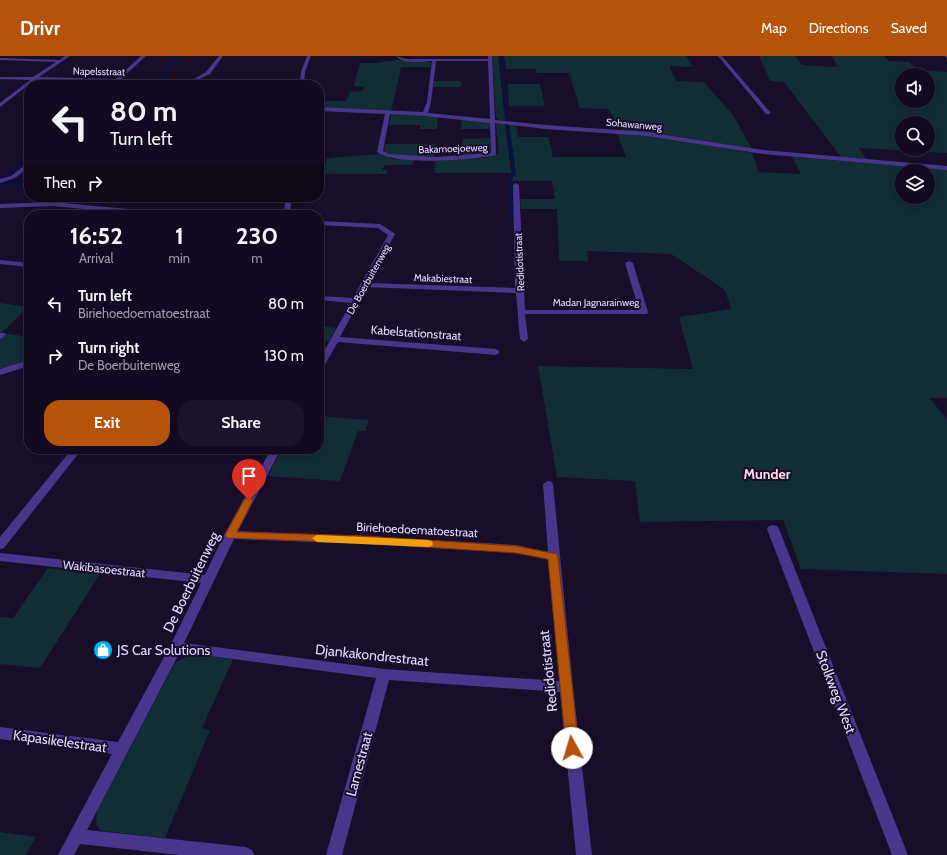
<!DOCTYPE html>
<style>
body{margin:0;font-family:Cabin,sans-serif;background:#1b1329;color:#f1f3f6;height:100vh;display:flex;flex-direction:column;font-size:15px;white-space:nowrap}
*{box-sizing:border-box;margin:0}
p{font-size:13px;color:#9c9aa5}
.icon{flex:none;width:22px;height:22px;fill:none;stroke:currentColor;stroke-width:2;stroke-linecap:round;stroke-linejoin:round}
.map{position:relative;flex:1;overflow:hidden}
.drawer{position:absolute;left:24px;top:154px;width:300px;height:244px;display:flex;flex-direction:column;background:#120a20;border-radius:16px;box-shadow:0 2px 10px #0003,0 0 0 1px #312b3e}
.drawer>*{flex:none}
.top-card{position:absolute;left:24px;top:24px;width:300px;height:122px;border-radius:16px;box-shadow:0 2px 10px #0003,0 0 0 1px #312b3e;background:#120a20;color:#f1f3f6;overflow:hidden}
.controls{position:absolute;left:895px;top:12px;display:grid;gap:8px}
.controls a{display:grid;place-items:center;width:40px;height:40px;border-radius:50%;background:#120a20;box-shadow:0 2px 10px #0003,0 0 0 1px #312b3e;font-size:20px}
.pin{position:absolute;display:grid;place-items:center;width:34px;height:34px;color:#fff;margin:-41px -17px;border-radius:50% 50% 50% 0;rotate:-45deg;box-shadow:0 0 4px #0007}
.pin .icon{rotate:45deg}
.me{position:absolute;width:44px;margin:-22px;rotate:354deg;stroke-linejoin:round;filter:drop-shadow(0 0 3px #0008)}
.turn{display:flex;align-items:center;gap:14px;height:84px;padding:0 20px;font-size:18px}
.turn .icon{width:52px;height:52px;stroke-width:2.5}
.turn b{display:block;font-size:28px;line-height:34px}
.then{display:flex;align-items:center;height:38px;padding:0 20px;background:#0003;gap:8px;font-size:15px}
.eta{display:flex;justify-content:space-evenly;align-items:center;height:68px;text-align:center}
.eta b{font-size:24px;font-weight:700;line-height:28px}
.cta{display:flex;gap:8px;margin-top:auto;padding:8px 20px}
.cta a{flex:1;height:46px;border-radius:16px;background:#b45309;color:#fff;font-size:16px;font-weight:700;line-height:46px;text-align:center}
.cta a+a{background:#1b1329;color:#f1f3f6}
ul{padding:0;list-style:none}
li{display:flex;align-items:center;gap:12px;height:52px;padding:0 20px}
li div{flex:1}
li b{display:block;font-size:15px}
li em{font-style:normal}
header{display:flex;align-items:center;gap:24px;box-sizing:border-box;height:56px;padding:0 20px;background:#b45309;color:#fff}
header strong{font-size:19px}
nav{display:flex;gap:22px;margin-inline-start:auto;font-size:14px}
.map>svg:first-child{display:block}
.green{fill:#102e34;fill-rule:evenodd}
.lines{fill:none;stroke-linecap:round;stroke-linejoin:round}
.stream-far1{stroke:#06114b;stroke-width:2}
.stream{stroke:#06114b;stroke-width:3}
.minor{fill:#4a358c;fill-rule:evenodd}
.route{fill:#b45309;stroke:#753606}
.slow{fill:#f59e0b}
.labels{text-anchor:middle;stroke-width:4;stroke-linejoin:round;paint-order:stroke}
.far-street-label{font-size:10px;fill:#e3d7ff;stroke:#180e2a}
.street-label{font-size:12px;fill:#e3d7ff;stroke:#180e2a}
.quarter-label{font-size:14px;font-weight:bold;fill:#ffd9e9;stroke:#180e2a}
.near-street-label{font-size:14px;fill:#e3d7ff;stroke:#180e2a}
.near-poi-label{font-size:14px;fill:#e3d7ff;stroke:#180e2a;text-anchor:start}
</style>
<header>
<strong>Drivr</strong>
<nav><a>Map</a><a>Directions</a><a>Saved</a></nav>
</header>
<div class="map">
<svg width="947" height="799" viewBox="0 0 947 799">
<rect width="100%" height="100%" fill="#180e2a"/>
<path class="green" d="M 492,0 L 498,0 L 505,65 L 499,64 L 496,61 Z
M 504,0 L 686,0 L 693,11 L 669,10 L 676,25 L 704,26 L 733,59 L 752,93 L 670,79 L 622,74 L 608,53 L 580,52 L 569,17 L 537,17 L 536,13 L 506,13 Z
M 759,0 L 796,0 L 802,9 L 837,11 L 832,0 L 884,0 L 889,5 L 909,6 L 917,14 L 947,16 L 947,97 L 859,92 L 866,103 L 841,101 L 784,26 L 770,25 ZM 902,19 L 928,19 L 928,45 L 902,45 ZM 902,67 L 928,67 L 928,93 L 902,93 Z
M 398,4 L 425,5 L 431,7 L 430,11 L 401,11 L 391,55 L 319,52 L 319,45 L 346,45 L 350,36 L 363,35 L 364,31 L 354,30 L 360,7 L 376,7 Z
M 434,25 L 462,25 L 461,31 L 433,31 Z
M 508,28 L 540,28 L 545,50 L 509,50 Z
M 392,57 L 438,60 L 437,73 L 420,73 L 420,69 L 388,69 Z
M 462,62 L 490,66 L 490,73 L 461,73 Z
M 499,67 L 505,67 L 511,117 L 434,117 L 435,103 L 485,102 L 497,98 L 499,96 L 496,68 Z
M 509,68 L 516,69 L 518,81 L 548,81 L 553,99 L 551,99 L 552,101 L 626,101 L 617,77 L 682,84 L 752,97 L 759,116 L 801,118 L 792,101 L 947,113 L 947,342 L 930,342 L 947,364 L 947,518 L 801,513 L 783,464 L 640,466 L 635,425 L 557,421 L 538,310 L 693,313 L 679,261 L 731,253 L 725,234 L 671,198 L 587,195 L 588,205 L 559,205 L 557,153 L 521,153 L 520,143 L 555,143 L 552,125 L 512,125 L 512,122 L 516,118 ZM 902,115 L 928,115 L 928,141 L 902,141 Z
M 490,82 L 491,98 L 462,101 L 463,83 Z
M 385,88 L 435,88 L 434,101 L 397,101 L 384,97 Z
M 379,98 L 394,103 L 414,104 L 413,109 L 386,109 L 381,113 L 387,114 L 387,118 L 323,118 L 327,102 Z
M 0,247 L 29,251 L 1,277 L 29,281 L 29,304 L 0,313 Z
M 319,270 L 336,272 L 329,285 L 319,284 Z
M 319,360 L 369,364 L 365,375 L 358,375 L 340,425 L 268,420 L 282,393 L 319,393 Z
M 48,512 L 100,518 L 40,612 L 0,608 L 0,561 L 13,562 Z
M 197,599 L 233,603 L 202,672 L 210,674 L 165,782 L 102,775 L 96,769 L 97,755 L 175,607 L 187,600 Z
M 0,776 L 36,781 L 26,799 L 0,799 Z"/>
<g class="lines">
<path class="stream-far1" d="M 501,0 L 507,63
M 158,23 L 180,0
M 104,26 L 110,26 L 106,29
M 0,33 L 9,33
M 508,71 L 510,90"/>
<path class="stream" d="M 510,89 L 514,117 L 511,121 L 512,159
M 0,122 L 6,120 L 26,101
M 0,129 L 29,126"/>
<path class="minor" d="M 65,0 L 70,0 L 39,21 L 116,23 L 141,0 L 146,0 L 121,23 L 158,24 L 187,27 L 206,16 L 219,0 L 223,0 L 210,18 L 192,27 L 199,29 L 118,26 L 115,27 L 113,26 L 35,24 L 0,51 L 0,47 L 30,24 L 0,23 L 0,21 L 33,21 L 56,6 L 0,4 L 0,2 L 60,4 Z
M 307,0 L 311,0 L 305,16 L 304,29 L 300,29 L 301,16 Z
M 396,0 L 406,3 L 488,3 L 488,0 L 492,0 L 495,64 L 545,69 L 647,76 L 763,94 L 947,110 L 947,114 L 763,98 L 647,80 L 545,73 L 495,67 L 496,99 C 473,104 395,110 377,96 L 385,58 L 319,55 L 319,51 L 423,56 L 427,46 L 432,5 C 421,5 404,9 396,0 ZM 436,5 L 488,5 L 490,63 L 428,57 L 431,46 ZM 390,58 L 425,60 L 490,67 L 491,97 L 435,101 L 389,98 L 383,95 Z
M 718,0 L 722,0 L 770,56 L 770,58 L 766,58 Z
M 944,0 L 947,0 L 947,2 Z
M 29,106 L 29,111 L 15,122 L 0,127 L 0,123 L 11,120 Z
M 516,127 L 519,129 L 525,254 L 639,254 L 625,207 L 629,205 L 633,207 L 648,256 L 647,258 L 525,258 L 528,283 L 524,286 L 520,283 L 516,237 L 367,231 L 340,281 L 496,293 L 500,296 L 496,299 L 338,286 L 323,312 L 319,315 L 319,304 L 351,247 L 319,244 L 319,240 L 353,242 L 388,179 L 378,172 L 319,169 L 319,165 L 380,168 L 394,177 L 395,178 L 369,227 L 515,232 L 513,129 Z
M 286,141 L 292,141 L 290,154 L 293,159 L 287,159 L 284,154 Z
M 53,146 L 170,157 L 173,159 L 149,159 L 53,150 L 0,152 L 0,148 Z
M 0,204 L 29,207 L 29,211 L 0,208 Z
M 0,277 L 5,277 L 6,279 L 0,283 Z
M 29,304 L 29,310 L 0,319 L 0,313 Z
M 72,393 L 82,393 L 4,492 L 0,493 L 0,481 Z
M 271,393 L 281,393 L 238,475 L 364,480 L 517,489 L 548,496 L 543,428 L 548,425 L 552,426 L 553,428 L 573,631 L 592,799 L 576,799 L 560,636 L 389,624 L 342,799 L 326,799 L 376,622 L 180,596 L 87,774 L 246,791 L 252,794 L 254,799 L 179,799 L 80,788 L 74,799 L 58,799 L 112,698 L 0,683 L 0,671 L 118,686 L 170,590 L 201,527 L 0,505 L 0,497 L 205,519 L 224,479 ZM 234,483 L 364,488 L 517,497 L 549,504 L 559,625 L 384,613 L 184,587 Z
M 773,469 L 777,470 L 779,473 L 908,799 L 892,799 L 767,473 L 769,470 Z"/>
</g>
<path class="route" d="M 249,440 L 253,444 L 237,476 L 364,480 L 516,490 L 557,498 L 558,501 L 579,692 L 577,696 L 572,698 L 568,696 L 566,692 L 548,503 L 516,497 L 364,487 L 227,482 L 225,479 L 244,444 Z"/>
<path class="slow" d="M 317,479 L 428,484 L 432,485 L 433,488 L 432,490 L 428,491 L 317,486 L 312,482 Z"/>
<defs>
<symbol id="shop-disc" viewBox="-11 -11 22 22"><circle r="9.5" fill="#03b3ff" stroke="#180e2a"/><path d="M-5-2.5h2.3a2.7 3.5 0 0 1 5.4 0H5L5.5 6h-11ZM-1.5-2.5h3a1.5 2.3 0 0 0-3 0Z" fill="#fff"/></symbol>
</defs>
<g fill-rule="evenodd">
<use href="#shop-disc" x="92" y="583" width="22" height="22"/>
</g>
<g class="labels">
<g class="far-street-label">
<text transform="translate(99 15) rotate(1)" y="4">Napelsstraat</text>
<text transform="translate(634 68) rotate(5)" y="4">Sohawanweg</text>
<text transform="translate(453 92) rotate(-2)" y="4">Bakamoejoeweg</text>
<text transform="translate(519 206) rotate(-93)" y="4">Redidotistraat</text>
<text transform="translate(443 222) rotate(2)" y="4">Makabiestraat</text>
<text transform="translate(368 223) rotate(-61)" y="4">De Boerbuitenweg</text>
<text x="596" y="250">Madan Jagnarainweg</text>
</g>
<g class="street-label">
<text transform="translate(416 277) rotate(4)" y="4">Kabelstationstraat</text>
<text transform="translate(417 474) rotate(3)" y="4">Biriehoedoematoestraat</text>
<text transform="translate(104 513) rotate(6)" y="4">Wakibasoestraat</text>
</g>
<g class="quarter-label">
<text x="767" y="423">Munder</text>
</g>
<g class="near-street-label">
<text transform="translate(191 526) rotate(-64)" y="5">De Boerbuitenweg</text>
<text transform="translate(372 599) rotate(6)" y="5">Djankakondrestraat</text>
<text transform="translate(548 615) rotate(-96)" y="5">Redidotistraat</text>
<text transform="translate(836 636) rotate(69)" y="5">Stolkweg West</text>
<text transform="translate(60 685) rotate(8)" y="5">Kapasikelestraat</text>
<text transform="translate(359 708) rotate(-75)" y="5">Lamestraat</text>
</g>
<g class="near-poi-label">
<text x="117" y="599">JS Car Solutions</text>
</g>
</g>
</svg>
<div class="controls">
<a><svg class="icon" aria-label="sound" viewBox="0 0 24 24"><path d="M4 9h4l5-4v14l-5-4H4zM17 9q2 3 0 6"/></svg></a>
<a><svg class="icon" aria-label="search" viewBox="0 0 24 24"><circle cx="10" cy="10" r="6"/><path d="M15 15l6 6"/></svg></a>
<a><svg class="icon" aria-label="layers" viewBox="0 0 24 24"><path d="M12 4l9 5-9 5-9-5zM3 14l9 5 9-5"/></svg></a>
</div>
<div class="pin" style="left:249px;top:444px;background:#d93025"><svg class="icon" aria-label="arrive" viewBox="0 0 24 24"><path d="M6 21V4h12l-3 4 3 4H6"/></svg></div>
<svg class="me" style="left:572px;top:692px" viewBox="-20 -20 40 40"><circle r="19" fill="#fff"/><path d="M0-13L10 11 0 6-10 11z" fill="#b45309"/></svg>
<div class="top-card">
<div class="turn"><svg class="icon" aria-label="left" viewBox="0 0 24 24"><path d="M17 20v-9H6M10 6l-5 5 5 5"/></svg><div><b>80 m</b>Turn left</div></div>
<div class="then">Then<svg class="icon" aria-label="right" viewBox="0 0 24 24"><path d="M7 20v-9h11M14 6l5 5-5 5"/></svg></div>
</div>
<section class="drawer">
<div class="eta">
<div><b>16:52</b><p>Arrival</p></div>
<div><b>1</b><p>min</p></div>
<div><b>230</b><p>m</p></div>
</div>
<ul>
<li><svg class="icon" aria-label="left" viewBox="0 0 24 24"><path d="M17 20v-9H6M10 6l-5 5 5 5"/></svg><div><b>Turn left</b><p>Biriehoedoematoestraat</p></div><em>80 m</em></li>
<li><svg class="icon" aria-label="right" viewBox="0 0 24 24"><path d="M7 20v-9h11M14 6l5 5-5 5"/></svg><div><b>Turn right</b><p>De Boerbuitenweg</p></div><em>130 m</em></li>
</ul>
<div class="cta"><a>Exit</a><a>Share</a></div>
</section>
</div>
